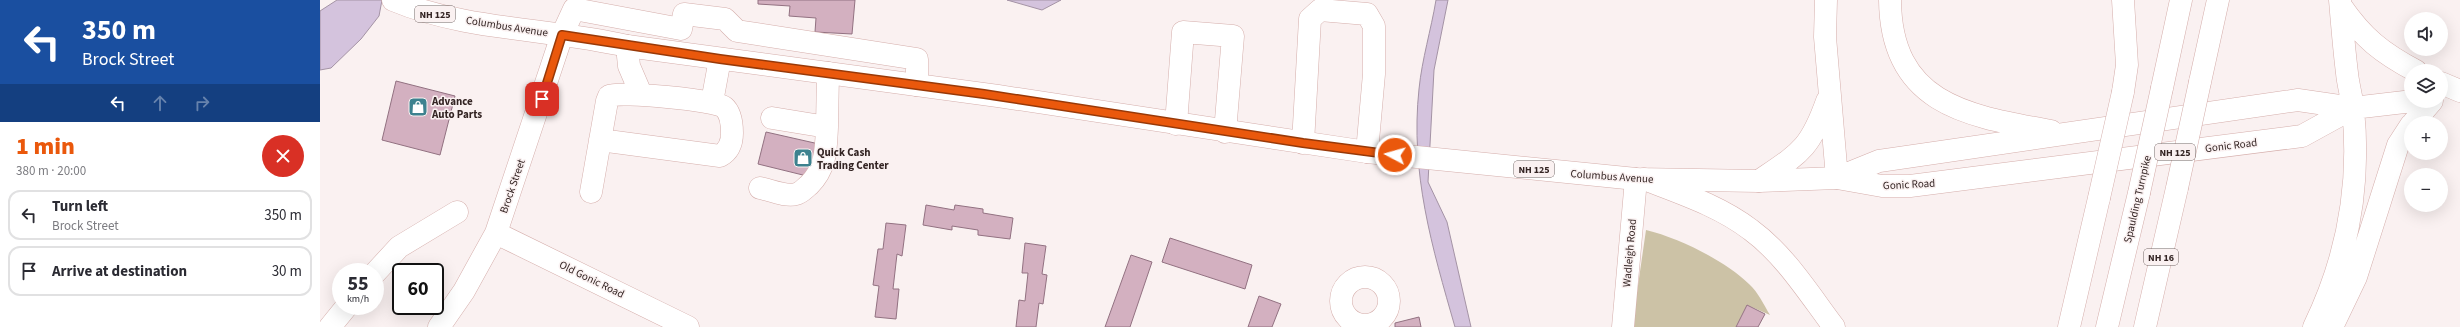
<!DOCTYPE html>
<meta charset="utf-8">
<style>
body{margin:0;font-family:"Source Sans 3",sans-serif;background:#f2f2f3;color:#2b2b33;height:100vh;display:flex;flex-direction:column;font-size:15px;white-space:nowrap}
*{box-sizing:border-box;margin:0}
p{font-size:13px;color:#7c7c81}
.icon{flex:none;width:22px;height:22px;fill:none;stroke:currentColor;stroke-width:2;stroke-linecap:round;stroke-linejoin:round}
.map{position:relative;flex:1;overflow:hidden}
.details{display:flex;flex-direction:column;background:#fff;width:320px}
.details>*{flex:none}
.hud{background:#1a4fa0;color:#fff;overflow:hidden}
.fabs{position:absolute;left:2084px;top:12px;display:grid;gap:8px}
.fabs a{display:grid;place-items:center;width:44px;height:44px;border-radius:50%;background:#fff;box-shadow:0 4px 16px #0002;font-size:20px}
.speed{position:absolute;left:12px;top:263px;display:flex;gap:8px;font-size:20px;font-weight:700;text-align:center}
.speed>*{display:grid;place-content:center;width:52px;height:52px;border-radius:50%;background:#fff;box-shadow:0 4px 16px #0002;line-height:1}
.speed small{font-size:10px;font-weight:400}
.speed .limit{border:2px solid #111;border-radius:6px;background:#fff;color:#111}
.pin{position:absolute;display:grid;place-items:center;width:34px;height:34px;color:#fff;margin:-17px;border-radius:8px;box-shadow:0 2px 6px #0006}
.me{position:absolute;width:44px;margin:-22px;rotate:276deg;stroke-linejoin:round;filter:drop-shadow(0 0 3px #0008)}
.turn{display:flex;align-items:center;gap:14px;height:84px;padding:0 16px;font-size:18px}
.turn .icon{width:52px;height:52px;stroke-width:2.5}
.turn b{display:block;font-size:28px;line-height:34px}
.lanes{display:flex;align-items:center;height:38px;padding:0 16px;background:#0003;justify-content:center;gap:20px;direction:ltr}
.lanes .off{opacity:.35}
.round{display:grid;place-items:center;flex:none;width:42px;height:42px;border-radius:21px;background:#f2f2f3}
.head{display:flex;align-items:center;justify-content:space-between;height:68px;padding:0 16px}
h1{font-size:24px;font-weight:800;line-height:30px;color:#ea580c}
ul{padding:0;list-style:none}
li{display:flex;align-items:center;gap:12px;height:50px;margin:0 8px 6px;padding:0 8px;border:2px solid #e1e1e2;border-radius:12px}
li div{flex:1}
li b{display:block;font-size:15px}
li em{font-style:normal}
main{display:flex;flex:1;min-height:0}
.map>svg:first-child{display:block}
.green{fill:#ccc2a6}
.water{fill:#d4c3dd;stroke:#a493a5}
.building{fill:#d3b0c0;stroke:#927181}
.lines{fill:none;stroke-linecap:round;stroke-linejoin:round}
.minor-casing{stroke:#d5aeab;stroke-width:23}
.major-casing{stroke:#d5aeab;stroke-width:23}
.highway-casing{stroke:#d5aeab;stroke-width:23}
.minor{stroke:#fff;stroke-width:22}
.major{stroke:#fff;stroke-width:22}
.highway{stroke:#fff;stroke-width:22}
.highway-bridge-casing{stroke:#d5aeab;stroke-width:23;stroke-linecap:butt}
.highway-bridge{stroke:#fff;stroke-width:22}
.route-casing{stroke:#983908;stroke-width:10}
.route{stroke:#ea580c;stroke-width:7}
.labels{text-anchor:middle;stroke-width:3;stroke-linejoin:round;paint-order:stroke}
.shield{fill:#faf1f1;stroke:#6f6261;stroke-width:1}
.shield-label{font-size:10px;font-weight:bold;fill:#332423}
.street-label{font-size:11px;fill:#332423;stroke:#faf1f1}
.poi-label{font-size:11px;font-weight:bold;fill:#332423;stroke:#faf1f1;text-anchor:start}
</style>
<main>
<section class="details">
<div class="hud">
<div class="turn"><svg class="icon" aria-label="left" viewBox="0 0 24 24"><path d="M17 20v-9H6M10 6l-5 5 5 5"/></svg><div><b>350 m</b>Brock Street</div></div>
<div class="lanes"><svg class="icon" aria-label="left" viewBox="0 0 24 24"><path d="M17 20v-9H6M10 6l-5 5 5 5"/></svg><svg class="icon off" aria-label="ahead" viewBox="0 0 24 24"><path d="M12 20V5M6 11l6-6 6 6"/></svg><svg class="icon off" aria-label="right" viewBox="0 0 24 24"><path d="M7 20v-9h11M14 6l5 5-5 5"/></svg></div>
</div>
<div class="head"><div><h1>1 min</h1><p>380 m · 20:00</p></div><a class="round" style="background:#d93025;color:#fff"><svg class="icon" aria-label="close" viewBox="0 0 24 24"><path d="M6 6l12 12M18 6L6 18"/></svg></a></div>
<ul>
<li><svg class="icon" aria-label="left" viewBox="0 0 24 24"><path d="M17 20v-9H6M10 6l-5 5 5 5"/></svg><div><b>Turn left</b><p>Brock Street</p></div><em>350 m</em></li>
<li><svg class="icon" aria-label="arrive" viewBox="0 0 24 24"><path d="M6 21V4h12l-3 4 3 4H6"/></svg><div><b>Arrive at destination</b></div><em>30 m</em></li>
</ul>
</section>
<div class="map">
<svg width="2140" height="327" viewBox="0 0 2140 327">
<rect width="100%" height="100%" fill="#faf1f1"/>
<path class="green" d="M 1326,230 C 1359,238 1404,260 1429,284 C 1438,292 1444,305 1450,315 L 1427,305 L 1416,327 L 1312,327 Z"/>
<path class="water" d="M 17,0 L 62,0 L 59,16 L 41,39 L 11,68 L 0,70 L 0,11 Z
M 687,0 L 741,0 L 722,10 Z
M 1116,0 L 1128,0 L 1114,70 L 1108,182 L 1127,222 L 1151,327 L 1135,327 C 1112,247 1090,173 1099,89 C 1102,59 1111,30 1116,0 Z"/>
<path class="building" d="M 438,0 L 535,0 L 532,34 L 495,32 L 496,18 L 469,16 L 470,6 L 438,4 Z
M 76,81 L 135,96 L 120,155 L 62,140 Z
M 446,132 L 499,144 L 491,177 L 438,164 Z
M 606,205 L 634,210 L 635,205 L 663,209 L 663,213 L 693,218 L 690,239 L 658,235 L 658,230 L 632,226 L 632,230 L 603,225 Z
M 566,223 L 586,225 L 582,256 L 577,254 L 573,289 L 579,289 L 576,319 L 555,317 L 559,286 L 553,285 L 558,249 L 563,249 Z
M 850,238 L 932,265 L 925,289 L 842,262 Z
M 705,243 L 726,246 L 722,274 L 727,275 L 723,304 L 719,303 L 716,327 L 696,327 L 699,300 L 705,301 L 708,273 L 702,273 Z
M 811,255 L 832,262 L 810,327 L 785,327 Z
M 939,296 L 961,304 L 952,327 L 928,327 Z
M 1427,305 L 1445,314 L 1438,327 L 1416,327 Z
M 1099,317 L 1101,327 L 1075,327 L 1075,323 Z"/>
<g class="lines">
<defs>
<path id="minor" d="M 307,46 L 309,66 L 321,94
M 392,102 L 400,59
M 452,118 L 507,127 L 508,73
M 856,124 L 863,32 L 913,36 L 905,132
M 983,143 L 990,19 L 1000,10 L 1047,14 L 1054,26 L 1054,74 L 1047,152
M 440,188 C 450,190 466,197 476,194 C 481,193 485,188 489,185 C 506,168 506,150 507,127
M 271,192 L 287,101 L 289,96 C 299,91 396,100 404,107 C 411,113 412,124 412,133 C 412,142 409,151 400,156 L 280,140
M 176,233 L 368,327
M 55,273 L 79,247 L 137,212
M1021 301a24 24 0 1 1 48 0a24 24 0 1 1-48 0Z
M 10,327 L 27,306
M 119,327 L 144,291 L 176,233 L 242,35 L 254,9 L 361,29 L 364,14 L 405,19 L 417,31 L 597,59 L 597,85
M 1303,327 L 1316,179"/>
<path id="major" d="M 73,0 C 147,31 230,28 307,46 L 678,96 L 1047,152 L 1316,179 L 1439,181 L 1517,178"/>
<path id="highway" d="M 1506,0 L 1505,37 L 1517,178
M 1570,0 C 1571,105 1648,116 1731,131
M 1803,0 L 1807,65 L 1803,92
M 2021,6 C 2043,38 2062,53 2096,71
M 1880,82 L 1898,0
M 2121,83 L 2140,91
M 1842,88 L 1861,0
M 2093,123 L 2112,101
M 1517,178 L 1559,161 L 1978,100 L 2033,108 L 2093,101
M 1517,178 L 1562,186 L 1590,186 L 1982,136 L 2033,108
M 1324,179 C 1360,193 1400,206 1431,230 C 1465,255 1489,294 1514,327
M 1439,181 C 1480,153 1490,149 1507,101
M 1749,327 L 1779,198
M 1787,327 L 1819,193
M 1825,327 L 1857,188
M 1994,327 C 2028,257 2041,186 2033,109 C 2032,97 2028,85 2027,73 C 2024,49 2022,24 2020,0
M 2012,327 L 2036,277 L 2078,145 L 2091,125"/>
</defs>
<use href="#minor" class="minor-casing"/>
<use href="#major" class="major-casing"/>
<use href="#highway" class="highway-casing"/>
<use href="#minor" class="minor"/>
<use href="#major" class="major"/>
<use href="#highway" class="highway"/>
<defs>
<path id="highway-bridge" d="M 1857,188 L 1880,82
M 1819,193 L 1842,88
M 1779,198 L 1803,92"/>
</defs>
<use href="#highway-bridge" class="highway-bridge-casing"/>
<use href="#highway-bridge" class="highway-bridge"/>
</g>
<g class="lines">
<defs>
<path id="route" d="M 222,99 L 242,35 L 400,59 L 664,94 L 983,143 L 1075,155"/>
</defs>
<use href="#route" class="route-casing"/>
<use href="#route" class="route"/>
</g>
<defs>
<symbol id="shop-square" viewBox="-11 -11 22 22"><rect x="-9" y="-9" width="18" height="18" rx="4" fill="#3d828f" stroke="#faf1f1"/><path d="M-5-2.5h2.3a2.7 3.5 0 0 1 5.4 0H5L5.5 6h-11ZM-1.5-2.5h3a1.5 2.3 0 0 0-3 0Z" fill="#fff"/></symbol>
</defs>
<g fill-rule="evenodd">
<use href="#shop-square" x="87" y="96" width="22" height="22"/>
<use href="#shop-square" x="472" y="147" width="22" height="22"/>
</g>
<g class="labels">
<g class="shield">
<rect x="95" y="6" width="40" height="16" rx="3"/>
<rect x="1835" y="144" width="40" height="16" rx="3"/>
<rect x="1194" y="161" width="40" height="16" rx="3"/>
<rect x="1824" y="249" width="34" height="16" rx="3"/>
</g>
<g class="shield-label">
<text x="115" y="18">NH 125</text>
<text x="1855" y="156">NH 125</text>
<text x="1214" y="173">NH 125</text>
<text x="1841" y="261">NH 16</text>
</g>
<g class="street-label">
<text transform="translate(187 26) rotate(9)" y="4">Columbus Avenue</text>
<text transform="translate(1911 145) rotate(-7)" y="4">Gonic Road</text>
<text transform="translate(1292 176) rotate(4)" y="4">Columbus Avenue</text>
<text transform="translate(1589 184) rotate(-3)" y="4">Gonic Road</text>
<text transform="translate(192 186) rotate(-71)" y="4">Brock Street</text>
<text transform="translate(1817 199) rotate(-77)" y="4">Spaulding Turnpike</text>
<text transform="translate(1309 253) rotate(-85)" y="4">Wadleigh Road</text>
<text transform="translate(272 279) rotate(26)" y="4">Old Gonic Road</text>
</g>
<g class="poi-label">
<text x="112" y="105">Advance<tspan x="112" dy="13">Auto Parts</tspan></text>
<text x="497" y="156">Quick Cash<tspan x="497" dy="13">Trading Center</tspan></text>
</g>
</g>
</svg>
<div class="fabs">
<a><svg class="icon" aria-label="sound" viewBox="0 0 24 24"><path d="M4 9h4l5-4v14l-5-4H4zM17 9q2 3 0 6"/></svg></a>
<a><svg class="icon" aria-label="layers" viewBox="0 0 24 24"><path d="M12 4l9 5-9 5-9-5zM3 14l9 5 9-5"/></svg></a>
<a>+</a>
<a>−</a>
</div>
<div class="speed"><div>55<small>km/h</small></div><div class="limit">60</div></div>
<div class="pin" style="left:222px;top:99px;background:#d93025"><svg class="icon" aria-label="arrive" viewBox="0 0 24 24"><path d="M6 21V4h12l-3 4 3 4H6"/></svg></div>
<svg class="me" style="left:1075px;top:155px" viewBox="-20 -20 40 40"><circle r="17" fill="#ea580c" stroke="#fff" stroke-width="3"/><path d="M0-11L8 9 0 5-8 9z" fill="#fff"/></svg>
</div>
</main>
